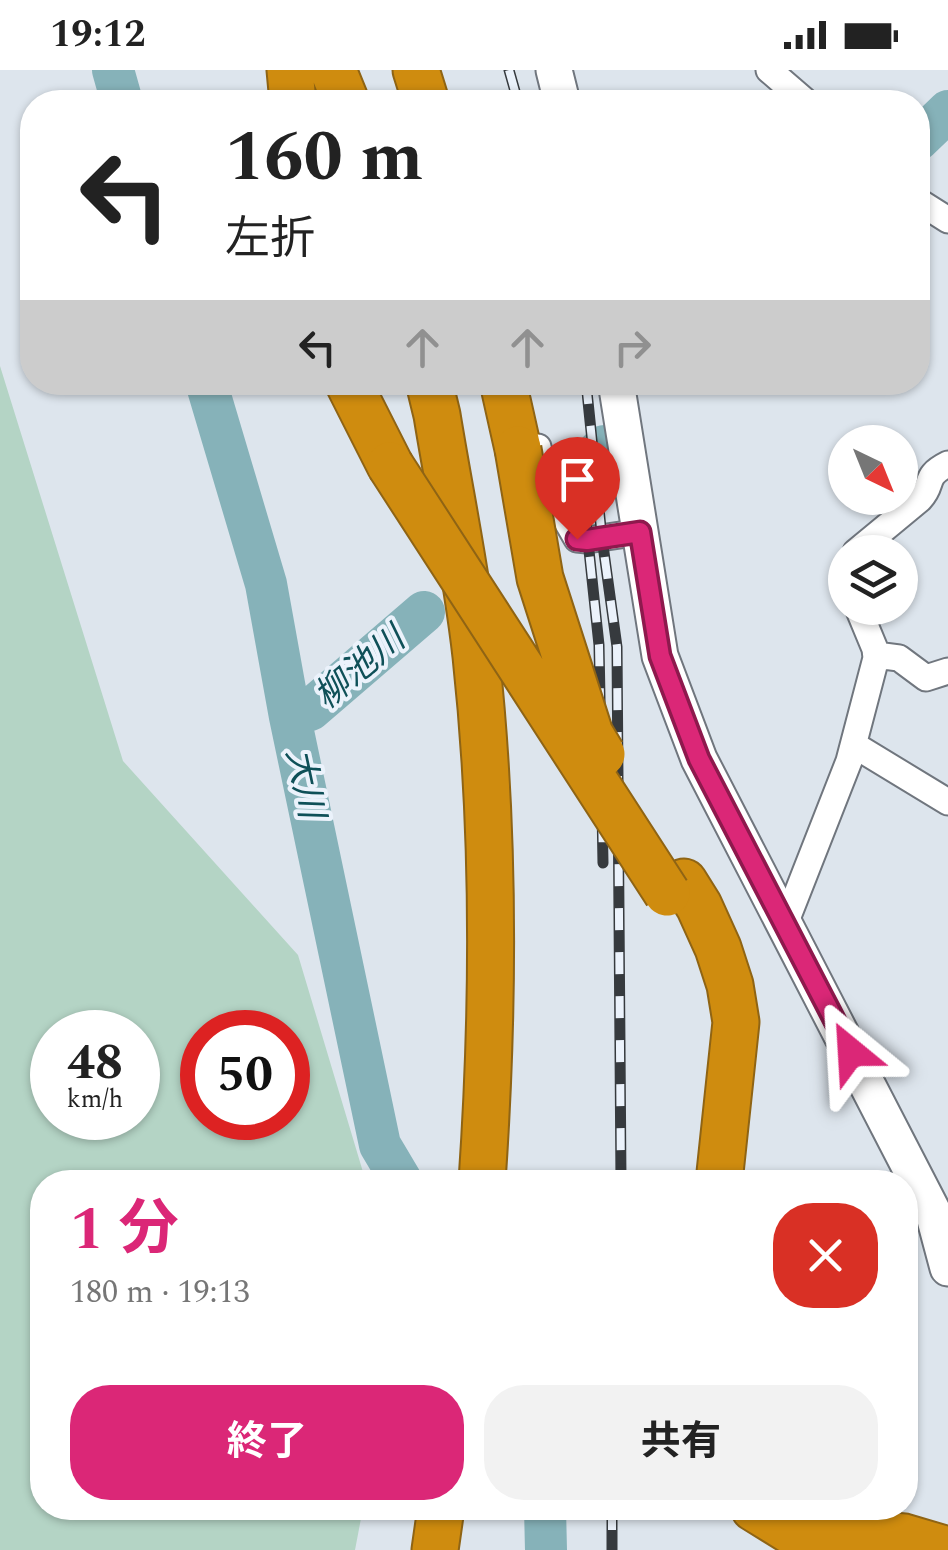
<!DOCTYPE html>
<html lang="ja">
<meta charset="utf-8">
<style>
body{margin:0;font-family:Spectral,"Noto Sans JP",serif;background:#f2f2f2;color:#222;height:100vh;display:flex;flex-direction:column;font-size:38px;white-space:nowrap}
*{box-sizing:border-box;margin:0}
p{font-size:32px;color:#767676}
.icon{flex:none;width:55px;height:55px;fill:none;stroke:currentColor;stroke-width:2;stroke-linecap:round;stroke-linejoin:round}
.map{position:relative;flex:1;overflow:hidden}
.panel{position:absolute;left:30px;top:1100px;width:888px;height:350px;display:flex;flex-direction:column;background:#fff;border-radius:40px;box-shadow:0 2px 8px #0004}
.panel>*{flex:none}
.banner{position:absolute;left:20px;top:20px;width:910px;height:305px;border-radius:40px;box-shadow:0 2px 8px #0004;background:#fff;color:#222;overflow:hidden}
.needle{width:65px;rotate:137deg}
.fabs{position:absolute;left:828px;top:355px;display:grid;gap:20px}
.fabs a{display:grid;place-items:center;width:90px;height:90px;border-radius:50%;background:#fff;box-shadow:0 2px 8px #0004;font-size:50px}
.speed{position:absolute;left:30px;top:940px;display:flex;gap:20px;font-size:50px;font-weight:700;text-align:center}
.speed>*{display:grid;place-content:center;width:130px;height:130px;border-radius:50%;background:#fff;box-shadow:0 2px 8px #0004;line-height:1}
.speed small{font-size:25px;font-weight:400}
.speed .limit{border:15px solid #d22;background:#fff;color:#111}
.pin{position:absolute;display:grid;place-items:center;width:85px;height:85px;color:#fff;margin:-102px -42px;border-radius:50% 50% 50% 0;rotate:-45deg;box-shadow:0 0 10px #0007}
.pin .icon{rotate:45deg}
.me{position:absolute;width:110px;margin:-55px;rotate:333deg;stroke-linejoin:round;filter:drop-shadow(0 0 8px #0008)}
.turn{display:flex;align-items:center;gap:35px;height:210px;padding:0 40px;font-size:45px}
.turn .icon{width:130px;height:130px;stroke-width:2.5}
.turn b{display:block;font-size:70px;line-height:85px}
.lanes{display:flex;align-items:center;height:95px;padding:0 40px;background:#0003;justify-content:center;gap:50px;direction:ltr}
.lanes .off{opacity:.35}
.round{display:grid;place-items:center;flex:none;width:105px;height:105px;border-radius:40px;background:#f2f2f2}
.head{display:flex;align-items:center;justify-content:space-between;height:170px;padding:0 40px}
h1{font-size:60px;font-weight:700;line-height:75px;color:#db2777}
.action{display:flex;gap:20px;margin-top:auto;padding:20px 40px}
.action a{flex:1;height:115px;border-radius:40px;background:#db2777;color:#fff;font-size:40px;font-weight:700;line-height:115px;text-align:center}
.action a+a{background:#f2f2f2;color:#222}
.status{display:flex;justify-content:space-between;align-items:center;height:70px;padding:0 50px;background:#fff;direction:ltr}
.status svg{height:28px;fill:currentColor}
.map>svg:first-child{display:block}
.green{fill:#b4d4c5;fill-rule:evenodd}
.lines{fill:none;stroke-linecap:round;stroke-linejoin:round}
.river{stroke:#86b2b9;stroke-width:42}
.minor-casing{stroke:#70767e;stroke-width:29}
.secondary-casing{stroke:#70767e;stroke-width:39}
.motorway-casing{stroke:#8f6414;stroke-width:49}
.minor{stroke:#fff;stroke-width:25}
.secondary{stroke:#fff;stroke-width:35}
.motorway{stroke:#cf8c0f;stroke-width:45}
.rail-casing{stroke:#363a3e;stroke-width:11}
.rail{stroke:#ebf2fb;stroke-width:8;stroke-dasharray:22;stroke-linecap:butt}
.motorway-bridge-casing{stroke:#8f6414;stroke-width:49;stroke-linecap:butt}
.motorway-bridge{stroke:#cf8c0f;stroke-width:45}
.route-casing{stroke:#8e194d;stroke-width:25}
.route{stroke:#db2777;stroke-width:18}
.labels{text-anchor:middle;stroke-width:8;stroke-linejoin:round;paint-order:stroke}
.water-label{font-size:35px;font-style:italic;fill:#0f5058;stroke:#ebf2fb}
</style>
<div class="status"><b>19:12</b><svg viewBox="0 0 49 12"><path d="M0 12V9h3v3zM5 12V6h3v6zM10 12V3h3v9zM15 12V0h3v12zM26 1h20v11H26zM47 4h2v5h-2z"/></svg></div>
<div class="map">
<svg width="948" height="1480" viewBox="0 0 948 1480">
<rect width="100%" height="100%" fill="#dde5ed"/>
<path class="green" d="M 0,296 L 123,691 L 298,885 L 366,1112 L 42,1112 L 42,1438 L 363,1438 L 355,1480 L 0,1480 ZM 52,962 L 138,962 L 138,1048 L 52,1048 ZM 202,962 L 288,962 L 288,1048 L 202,1048 Z"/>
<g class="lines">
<path class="river" d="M 113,0 L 122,32
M 918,70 L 948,41
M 206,312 L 266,514 L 290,647 L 380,1075 L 402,1112
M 543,436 L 604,376
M 290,647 L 310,640 L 424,542
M 545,1438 L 546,1480"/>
<defs>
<path id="minor" d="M 769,0 L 806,32
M 918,131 L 948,150
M 538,377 L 549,421 L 577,469 L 587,470 L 640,462
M 856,482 L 920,429 C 935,413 922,407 948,394
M 876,585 L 899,588 L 926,608 L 948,601
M 854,675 L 948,732
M 785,854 L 849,691 L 876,588 L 875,579 L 858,538"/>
<path id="secondary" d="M 554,0 L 562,32
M 616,312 L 660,586 L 699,689 L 933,1142 L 948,1198"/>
<path id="motorway" d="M 290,0 L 293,32
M 333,0 L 346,32
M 416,0 L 426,32
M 348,312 L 390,395
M 429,312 L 437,345 C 450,425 467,505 476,586 C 495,761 494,937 482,1112
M 503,312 L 518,379
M 684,812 L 699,836 L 718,878 L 730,915 L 736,952 L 719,1112
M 754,1438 L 801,1467 L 829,1475
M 803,1438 L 824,1448 L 870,1464 L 904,1467 L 948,1480
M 435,1480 L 441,1438"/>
</defs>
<use href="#minor" class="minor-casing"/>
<use href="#secondary" class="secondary-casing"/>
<use href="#motorway" class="motorway-casing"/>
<use href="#minor" class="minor"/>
<use href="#secondary" class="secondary"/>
<use href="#motorway" class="motorway"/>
<defs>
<path id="rail" d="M 509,0 L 518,32
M 586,312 L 602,468 L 617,577 L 621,1112
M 585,443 L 599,575 L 603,793
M 612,1438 L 612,1480"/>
</defs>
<use href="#rail" class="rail-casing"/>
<use href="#rail" class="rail"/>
<defs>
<path id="motorway-bridge" d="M 518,379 L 540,508 L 590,664 L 602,684
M 390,395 L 667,823"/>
</defs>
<use href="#motorway-bridge" class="motorway-bridge-casing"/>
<use href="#motorway-bridge" class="motorway-bridge"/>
</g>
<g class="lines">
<defs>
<path id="route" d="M 577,469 L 587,470 L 640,462 L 660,586 L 699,689 L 851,982"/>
</defs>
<use href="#route" class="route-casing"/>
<use href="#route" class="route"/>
</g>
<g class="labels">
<g class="water-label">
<text transform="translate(359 597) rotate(-40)" y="12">柳池川</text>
<text transform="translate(306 713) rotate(78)" y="12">大川</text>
</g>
</g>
</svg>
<div class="fabs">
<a><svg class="needle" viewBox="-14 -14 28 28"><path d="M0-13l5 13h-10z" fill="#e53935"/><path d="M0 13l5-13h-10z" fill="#767676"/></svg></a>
<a><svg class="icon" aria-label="layers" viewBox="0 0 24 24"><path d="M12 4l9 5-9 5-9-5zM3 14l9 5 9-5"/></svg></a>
</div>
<div class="speed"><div>48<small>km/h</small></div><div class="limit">50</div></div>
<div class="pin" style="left:577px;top:469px;background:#d93025"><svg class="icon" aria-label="arrive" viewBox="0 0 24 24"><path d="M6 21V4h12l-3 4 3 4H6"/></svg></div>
<svg class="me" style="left:851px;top:982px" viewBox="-20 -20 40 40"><path d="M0-17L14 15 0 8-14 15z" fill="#db2777" stroke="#fff" stroke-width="4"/></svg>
<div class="banner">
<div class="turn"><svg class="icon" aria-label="left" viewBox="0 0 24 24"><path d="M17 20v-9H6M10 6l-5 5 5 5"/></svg><div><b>160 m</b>左折</div></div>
<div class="lanes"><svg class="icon" aria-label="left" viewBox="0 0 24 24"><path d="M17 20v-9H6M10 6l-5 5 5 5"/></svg><svg class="icon off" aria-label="ahead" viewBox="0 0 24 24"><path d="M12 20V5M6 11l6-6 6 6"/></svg><svg class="icon off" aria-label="ahead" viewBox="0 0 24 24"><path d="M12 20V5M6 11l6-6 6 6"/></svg><svg class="icon off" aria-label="right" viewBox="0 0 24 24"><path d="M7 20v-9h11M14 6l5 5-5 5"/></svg></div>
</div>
<section class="panel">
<div class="head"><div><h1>1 分</h1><p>180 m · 19:13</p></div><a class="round" style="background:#d93025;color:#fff"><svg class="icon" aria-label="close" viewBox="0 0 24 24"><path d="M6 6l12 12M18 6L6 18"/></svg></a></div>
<div class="action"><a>終了</a><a>共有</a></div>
</section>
</div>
